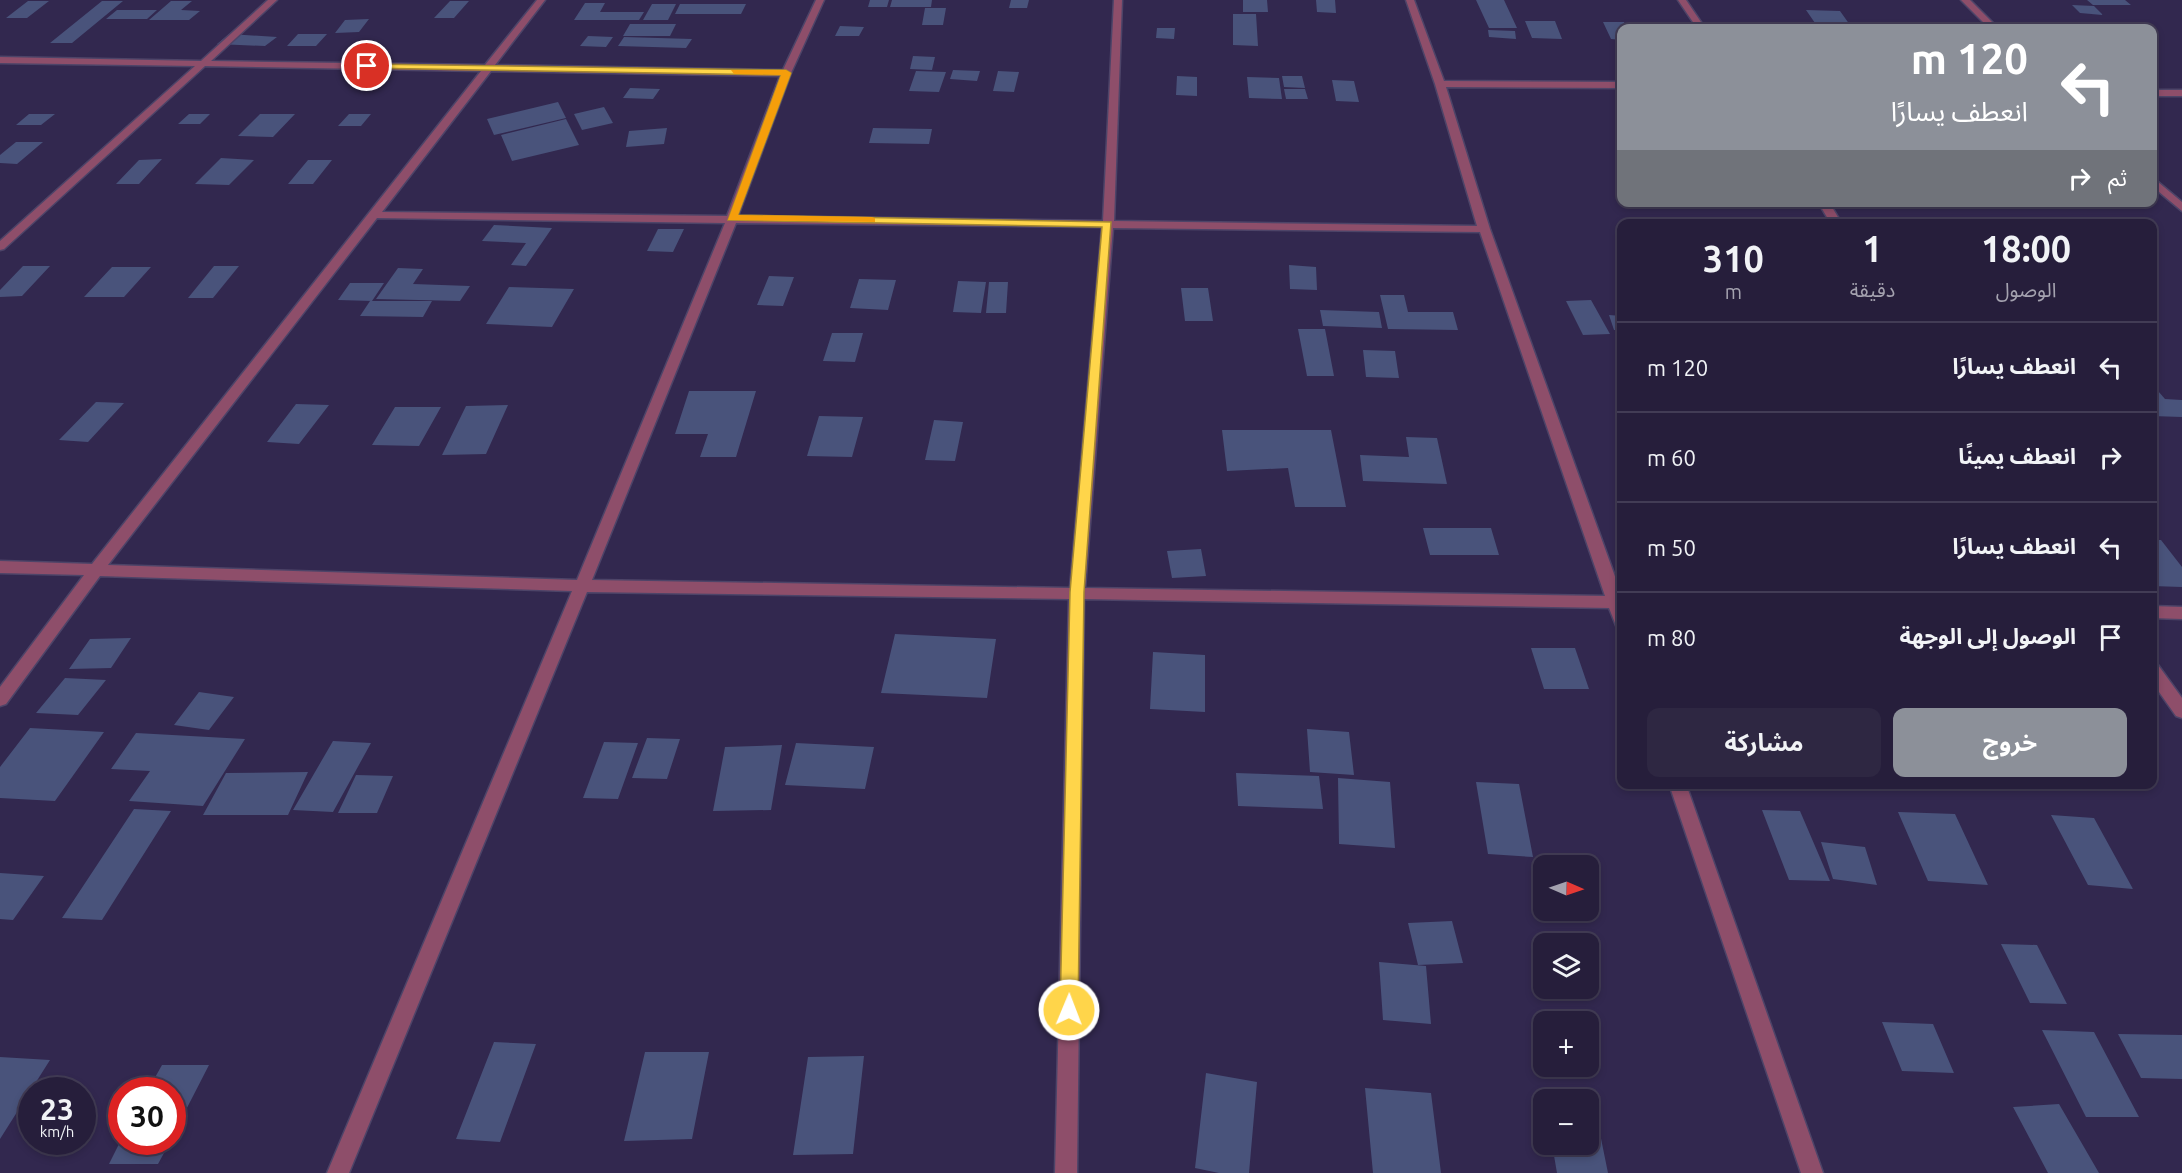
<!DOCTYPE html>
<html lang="ar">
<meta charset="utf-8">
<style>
body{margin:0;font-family:Ubuntu,"Noto Sans Arabic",sans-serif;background:#2e2742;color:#f1f3f6;direction:rtl;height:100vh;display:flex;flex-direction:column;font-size:22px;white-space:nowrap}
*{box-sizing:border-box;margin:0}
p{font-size:20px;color:#a4a2af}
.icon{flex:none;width:33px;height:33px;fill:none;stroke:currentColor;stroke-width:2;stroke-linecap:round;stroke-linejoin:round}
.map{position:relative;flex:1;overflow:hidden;direction:ltr}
.panel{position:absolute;left:1617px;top:219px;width:540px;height:570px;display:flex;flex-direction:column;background:#261e3b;border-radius:12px;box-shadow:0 3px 9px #0003,0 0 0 2px #423c55;direction:rtl}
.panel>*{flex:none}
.banner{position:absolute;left:1617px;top:24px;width:540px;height:183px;border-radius:12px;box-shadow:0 3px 9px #0003,0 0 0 2px #423c55;direction:rtl;background:#8c9099;color:#fff;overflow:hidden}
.needle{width:39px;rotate:92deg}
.fabs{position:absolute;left:1533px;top:855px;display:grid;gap:12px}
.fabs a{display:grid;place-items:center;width:66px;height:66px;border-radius:12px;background:#261e3b;box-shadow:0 3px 9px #0003,0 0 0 2px #423c55;font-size:30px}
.speed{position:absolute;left:18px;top:1077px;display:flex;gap:12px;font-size:30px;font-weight:700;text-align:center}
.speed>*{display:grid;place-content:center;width:78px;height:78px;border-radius:50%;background:#261e3b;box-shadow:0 3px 9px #0003,0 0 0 2px #423c55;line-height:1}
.speed small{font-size:15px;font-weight:400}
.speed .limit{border:9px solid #d22;background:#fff;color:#111}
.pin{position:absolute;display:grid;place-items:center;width:51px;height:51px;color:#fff;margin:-26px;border:3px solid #fff;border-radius:50%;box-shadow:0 2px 6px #0007}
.me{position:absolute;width:66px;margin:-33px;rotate:1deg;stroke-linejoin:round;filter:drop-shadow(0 0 4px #0008)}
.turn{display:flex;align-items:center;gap:21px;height:126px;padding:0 30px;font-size:27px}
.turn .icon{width:78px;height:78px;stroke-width:2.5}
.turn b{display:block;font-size:42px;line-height:51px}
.then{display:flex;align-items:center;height:57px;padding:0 30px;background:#0003;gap:12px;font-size:22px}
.eta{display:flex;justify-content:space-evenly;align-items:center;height:102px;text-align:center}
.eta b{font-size:36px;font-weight:700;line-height:42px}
.cta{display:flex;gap:12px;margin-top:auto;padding:12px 30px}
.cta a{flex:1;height:69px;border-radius:12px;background:#8c9099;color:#fff;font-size:24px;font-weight:700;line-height:69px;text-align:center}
.cta a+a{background:#2e2742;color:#f1f3f6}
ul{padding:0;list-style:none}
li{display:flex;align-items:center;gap:18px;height:90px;padding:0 30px;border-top:2px solid #423c55}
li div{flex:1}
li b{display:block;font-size:22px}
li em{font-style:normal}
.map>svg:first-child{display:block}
.building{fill:#49537b}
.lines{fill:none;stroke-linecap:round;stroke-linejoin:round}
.minor-casing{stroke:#4d4468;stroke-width:3}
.minor{fill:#8e4e6a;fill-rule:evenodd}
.route{fill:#ffd54a;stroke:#a68a30;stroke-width:1.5}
.slow{fill:#f59e0b}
</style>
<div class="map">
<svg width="2182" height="1173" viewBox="0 0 2182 1173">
<rect width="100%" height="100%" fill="#32284f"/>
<path class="building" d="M 870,0 L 889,0 L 887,7 L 868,7 Z
M 892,0 L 932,0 L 931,7 L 890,7 Z
M 1011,0 L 1029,0 L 1027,8 L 1009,8 Z
M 1243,0 L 1267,0 L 1268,12 L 1243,12 Z
M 1316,0 L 1335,0 L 1336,13 L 1317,12 Z
M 1476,0 L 1504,0 L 1517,28 L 1489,28 Z
M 2087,0 L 2125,0 L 2131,5 L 2093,5 Z
M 28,1 L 49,1 L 27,18 L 6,18 Z
M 102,1 L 123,1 L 72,43 L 50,43 Z
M 171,1 L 192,1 L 181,10 L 200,11 L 189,20 L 149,20 Z
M 450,1 L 469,1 L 454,18 L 434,18 Z
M 585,3 L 605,3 L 600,12 L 644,12 L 639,20 L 574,20 Z
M 652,4 L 676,4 L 668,20 L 643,20 Z
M 680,4 L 746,4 L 741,14 L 675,14 Z
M 2072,5 L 2094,6 L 2103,15 L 2080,13 Z
M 925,8 L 946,8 L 943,25 L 922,25 Z
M 117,10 L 157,10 L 147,19 L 106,19 Z
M 1806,10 L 1840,11 L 1850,25 L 1815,23 Z
M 1233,14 L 1256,14 L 1258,46 L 1233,45 Z
M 369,19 L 359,32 L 335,33 L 345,20 Z
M 1525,21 L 1555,21 L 1562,39 L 1532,38 Z
M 1603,22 L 1624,22 L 1627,28 L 1622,28 L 1622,40 L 1611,39 Z
M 1741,23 L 1765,24 L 1767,28 L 1743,28 Z
M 630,24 L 676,24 L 670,36 L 623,36 Z
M 1813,25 L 1843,25 L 1846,28 L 1816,28 Z
M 840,26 L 864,27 L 859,36 L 835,36 Z
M 1157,28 L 1175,28 L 1174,39 L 1156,38 Z
M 1488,30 L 1515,31 L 1516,39 L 1489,37 Z
M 229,34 L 277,37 L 265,46 L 217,44 Z
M 298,34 L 327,34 L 316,46 L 287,46 Z
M 588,36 L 613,37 L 606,47 L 580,46 Z
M 624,37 L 692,39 L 686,48 L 618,46 Z
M 913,56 L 935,57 L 932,70 L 910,69 Z
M 953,70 L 980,71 L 977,81 L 950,79 Z
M 916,71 L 946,72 L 939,92 L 909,91 Z
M 998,71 L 1019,72 L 1014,92 L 993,91 Z
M 1177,76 L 1197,77 L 1197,96 L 1176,95 Z
M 1282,76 L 1302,76 L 1305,88 L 1284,87 Z
M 1247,77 L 1279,78 L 1282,99 L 1249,98 Z
M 1332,80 L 1354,81 L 1359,102 L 1336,101 Z
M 630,88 L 660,89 L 653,99 L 623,98 Z
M 1284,89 L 1305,89 L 1308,99 L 1286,99 Z
M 558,102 L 566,118 L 494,135 L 487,119 Z
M 604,107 L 613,123 L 582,130 L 574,114 Z
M 29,114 L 55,114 L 41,125 L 16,125 Z
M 189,114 L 210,114 L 200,124 L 178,124 Z
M 260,114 L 295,114 L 273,137 L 238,136 Z
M 349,114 L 371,114 L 361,126 L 338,126 Z
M 566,119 L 579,145 L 512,161 L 501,135 Z
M 667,128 L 664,144 L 626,147 L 629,131 Z
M 873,128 L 932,129 L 929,144 L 869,143 Z
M 16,142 L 43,142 L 17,164 L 0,163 L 0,155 Z
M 221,158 L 254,160 L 229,185 L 195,184 Z
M 162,159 L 139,184 L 116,184 L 139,160 Z
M 308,160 L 332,160 L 313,184 L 288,184 Z
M 494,225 L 552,228 L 526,266 L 511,265 L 526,243 L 482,241 Z
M 658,229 L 684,229 L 673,252 L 647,251 Z
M 1289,265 L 1316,267 L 1317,290 L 1290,289 Z
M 23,266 L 50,266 L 22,296 L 0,297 L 0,290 Z
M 214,266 L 239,266 L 213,298 L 188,298 Z
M 112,267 L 151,267 L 124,297 L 84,297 Z
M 398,268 L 423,269 L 413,284 L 470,286 L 460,301 L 376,299 Z
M 769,276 L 794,277 L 783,306 L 757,305 Z
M 859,279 L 896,280 L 888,310 L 850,308 Z
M 958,281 L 986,282 L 981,313 L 953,312 Z
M 989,282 L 1008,282 L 1006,313 L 986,313 Z
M 350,283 L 384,283 L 372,301 L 338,300 Z
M 509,287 L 574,289 L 552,327 L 486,324 Z
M 1181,288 L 1208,288 L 1213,321 L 1185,321 Z
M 1380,295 L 1404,295 L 1408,312 L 1453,312 L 1458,330 L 1388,329 Z
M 1591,300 L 1610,334 L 1583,335 L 1566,301 Z
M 370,301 L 432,301 L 423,317 L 360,316 Z
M 1320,310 L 1379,312 L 1382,328 L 1323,326 Z
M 1609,315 L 1622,316 L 1622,330 L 1614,330 Z
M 1298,329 L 1325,329 L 1334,376 L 1307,376 Z
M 832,333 L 863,333 L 855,362 L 823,361 Z
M 1363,350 L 1395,351 L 1399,378 L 1366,377 Z
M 2152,384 L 2165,399 L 2182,400 L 2182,417 L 2152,416 Z
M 689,391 L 756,391 L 736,457 L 700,457 L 708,434 L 675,434 Z
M 96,402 L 124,403 L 88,442 L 59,440 Z
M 296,404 L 329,405 L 299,444 L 267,442 Z
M 508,405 L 486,454 L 442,455 L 466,406 Z
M 395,407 L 441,407 L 419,446 L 372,445 Z
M 819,416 L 863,417 L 852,457 L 807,456 Z
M 934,420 L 963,422 L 955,461 L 925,460 Z
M 1222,430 L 1331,430 L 1346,507 L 1295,507 L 1288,468 L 1227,471 Z
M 1406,437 L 1437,438 L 1447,484 L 1363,481 L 1360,455 L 1409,457 Z
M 1423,528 L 1491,528 L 1499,555 L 1430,555 Z
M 2152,540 L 2161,540 L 2182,567 L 2182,587 L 2152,586 Z
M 1201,549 L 1206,576 L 1172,578 L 1167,551 Z
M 895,634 L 996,639 L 987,698 L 881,693 Z
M 131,638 L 111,668 L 69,669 L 90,639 Z
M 1531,648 L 1575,648 L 1589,689 L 1544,689 Z
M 1153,652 L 1205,655 L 1205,712 L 1150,709 Z
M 65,678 L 106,680 L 78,715 L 36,713 Z
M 199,692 L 234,697 L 209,730 L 174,725 Z
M 30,728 L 104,732 L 55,801 L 0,798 L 0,767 Z
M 1307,729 L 1349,732 L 1354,775 L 1310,772 Z
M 136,733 L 245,739 L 203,806 L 129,801 L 150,771 L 111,769 Z
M 647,738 L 680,739 L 667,779 L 632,778 Z
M 333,741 L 371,743 L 333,812 L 293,810 Z
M 604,742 L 638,743 L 618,799 L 583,798 Z
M 796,743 L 874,747 L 865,789 L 785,785 Z
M 782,745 L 771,810 L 713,811 L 725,747 Z
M 308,772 L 288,815 L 203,815 L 226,773 Z
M 1236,773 L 1319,776 L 1323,809 L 1238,806 Z
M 356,775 L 393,776 L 377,813 L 338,813 Z
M 1338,778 L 1390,782 L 1395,848 L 1339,844 Z
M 1476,782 L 1519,784 L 1533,857 L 1488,854 Z
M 134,809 L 171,811 L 102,920 L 62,918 Z
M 1762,810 L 1800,811 L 1830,881 L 1789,880 Z
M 1898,812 L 1955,814 L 1988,885 L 1928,881 Z
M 2051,815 L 2094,818 L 2133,889 L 2088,885 Z
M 1821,842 L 1865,847 L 1877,885 L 1833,879 Z
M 0,873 L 44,876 L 13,920 L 0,919 Z
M 1452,921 L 1463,963 L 1418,965 L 1408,923 Z
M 2001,944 L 2037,945 L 2067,1004 L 2030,1003 Z
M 1379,962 L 1426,966 L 1431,1024 L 1383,1020 Z
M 1882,1022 L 1933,1024 L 1954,1073 L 1902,1071 Z
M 2042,1030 L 2094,1032 L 2139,1117 L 2086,1117 Z
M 2118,1034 L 2182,1035 L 2182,1079 L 2141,1078 Z
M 494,1042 L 536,1044 L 500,1142 L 456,1139 Z
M 645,1052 L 709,1052 L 692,1139 L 624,1141 Z
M 864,1056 L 853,1154 L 793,1155 L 808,1057 Z
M 0,1057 L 50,1060 L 0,1139 Z
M 162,1065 L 209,1065 L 172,1137 L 172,1090 L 148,1090 Z
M 1206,1073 L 1257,1082 L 1249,1173 L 1219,1173 L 1195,1168 Z
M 1365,1088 L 1431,1093 L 1441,1173 L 1373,1173 Z
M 1544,1095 L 1579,1098 L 1579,1100 L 1545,1100 Z
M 1588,1099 L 1593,1099 L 1608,1173 L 1557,1173 L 1552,1144 L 1588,1144 Z
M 2059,1104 L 2099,1173 L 2048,1173 L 2013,1107 Z
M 120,1142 L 170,1142 L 158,1164 L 109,1164 Z"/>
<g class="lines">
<defs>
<path id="minor" d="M 268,0 L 277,0 L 211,61 L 485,65 L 537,0 L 545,0 L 495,65 L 783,70 L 816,0 L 824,0 L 791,73 L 738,216 L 1103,221 L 1114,0 L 1122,0 L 1114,221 L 1477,226 L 1435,84 L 1406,0 L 1414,0 L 1444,81 L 1622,82 L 1622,88 L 1446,87 L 1490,229 L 1622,596 L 1622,630 L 1617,628 L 1609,608 L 1084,599 L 1077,1173 L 1055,1173 L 1069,599 L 587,592 L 349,1173 L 327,1173 L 572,591 L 100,576 L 6,704 L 0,706 L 0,687 L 84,575 L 0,573 L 0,561 L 92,564 L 481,71 L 205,66 L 4,249 L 0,250 L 0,241 L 195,66 L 0,63 L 0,57 L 201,61 ZM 491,71 L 780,76 L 727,216 L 382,212 ZM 377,218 L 725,223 L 577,580 L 108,565 ZM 736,223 L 1102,227 L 1070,588 L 592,580 ZM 1113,228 L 1480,232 L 1605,596 L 1085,588 Z
M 1678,0 L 1686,0 L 1705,28 L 1697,28 Z
M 1961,0 L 1970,0 L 1998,28 L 1989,28 Z
M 2152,90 L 2182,90 L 2182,96 L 2152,96 Z
M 2152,177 L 2182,202 L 2182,211 L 2152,186 Z
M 1818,202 L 1829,202 L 1842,224 L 1831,224 Z
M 2152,606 L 2182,607 L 2182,619 L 2152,618 Z
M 2152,663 L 2158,665 L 2182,698 L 2182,718 L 2176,716 L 2152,682 Z
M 1669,784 L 1686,784 L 1823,1173 L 1801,1173 Z"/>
</defs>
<use href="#minor" class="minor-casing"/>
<use href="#minor" class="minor"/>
</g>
<path class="route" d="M 367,64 L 786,70 L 791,73 L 738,215 L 1111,222 L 1084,592 L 1078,1010 L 1075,1016 L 1069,1019 L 1063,1016 L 1060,1010 L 1070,592 L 1102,227 L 728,220 L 781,75 L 364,68 Z"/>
<path class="slow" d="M 731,70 L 786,70 L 791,73 L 738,215 L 872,217 L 875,218 L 875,222 L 728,220 L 781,75 L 734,74 Z"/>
</svg>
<div class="fabs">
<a><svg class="needle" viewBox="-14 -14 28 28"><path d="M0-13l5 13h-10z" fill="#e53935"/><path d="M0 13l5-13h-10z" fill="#a4a2af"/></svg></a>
<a><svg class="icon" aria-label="layers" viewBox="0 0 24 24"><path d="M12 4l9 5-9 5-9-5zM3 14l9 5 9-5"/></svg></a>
<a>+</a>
<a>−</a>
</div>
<div class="speed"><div>23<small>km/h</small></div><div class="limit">30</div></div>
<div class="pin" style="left:367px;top:66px;background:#d93025"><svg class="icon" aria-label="arrive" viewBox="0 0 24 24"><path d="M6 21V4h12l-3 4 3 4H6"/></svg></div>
<svg class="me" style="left:1069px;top:1010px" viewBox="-20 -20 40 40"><circle r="17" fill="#ffd54a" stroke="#fff" stroke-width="3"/><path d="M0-11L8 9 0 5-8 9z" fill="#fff"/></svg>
<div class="banner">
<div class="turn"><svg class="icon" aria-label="left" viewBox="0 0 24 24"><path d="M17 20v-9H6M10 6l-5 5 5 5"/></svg><div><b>120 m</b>انعطف يسارًا</div></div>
<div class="then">ثم<svg class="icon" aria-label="right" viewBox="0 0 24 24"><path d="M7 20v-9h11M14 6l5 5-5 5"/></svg></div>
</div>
<section class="panel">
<div class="eta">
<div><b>18:00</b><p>الوصول</p></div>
<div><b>1</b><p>دقيقة</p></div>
<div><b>310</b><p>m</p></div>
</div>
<ul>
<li><svg class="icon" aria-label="left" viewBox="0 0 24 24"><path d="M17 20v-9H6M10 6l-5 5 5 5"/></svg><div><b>انعطف يسارًا</b></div><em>120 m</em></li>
<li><svg class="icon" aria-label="right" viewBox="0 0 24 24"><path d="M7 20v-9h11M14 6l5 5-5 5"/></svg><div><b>انعطف يمينًا</b></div><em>60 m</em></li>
<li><svg class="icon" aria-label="left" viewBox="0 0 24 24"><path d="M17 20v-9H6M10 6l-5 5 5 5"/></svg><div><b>انعطف يسارًا</b></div><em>50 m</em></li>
<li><svg class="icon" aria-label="arrive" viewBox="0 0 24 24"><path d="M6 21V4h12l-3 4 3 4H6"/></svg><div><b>الوصول إلى الوجهة</b></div><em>80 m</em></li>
</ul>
<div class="cta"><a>خروج</a><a>مشاركة</a></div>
</section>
</div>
